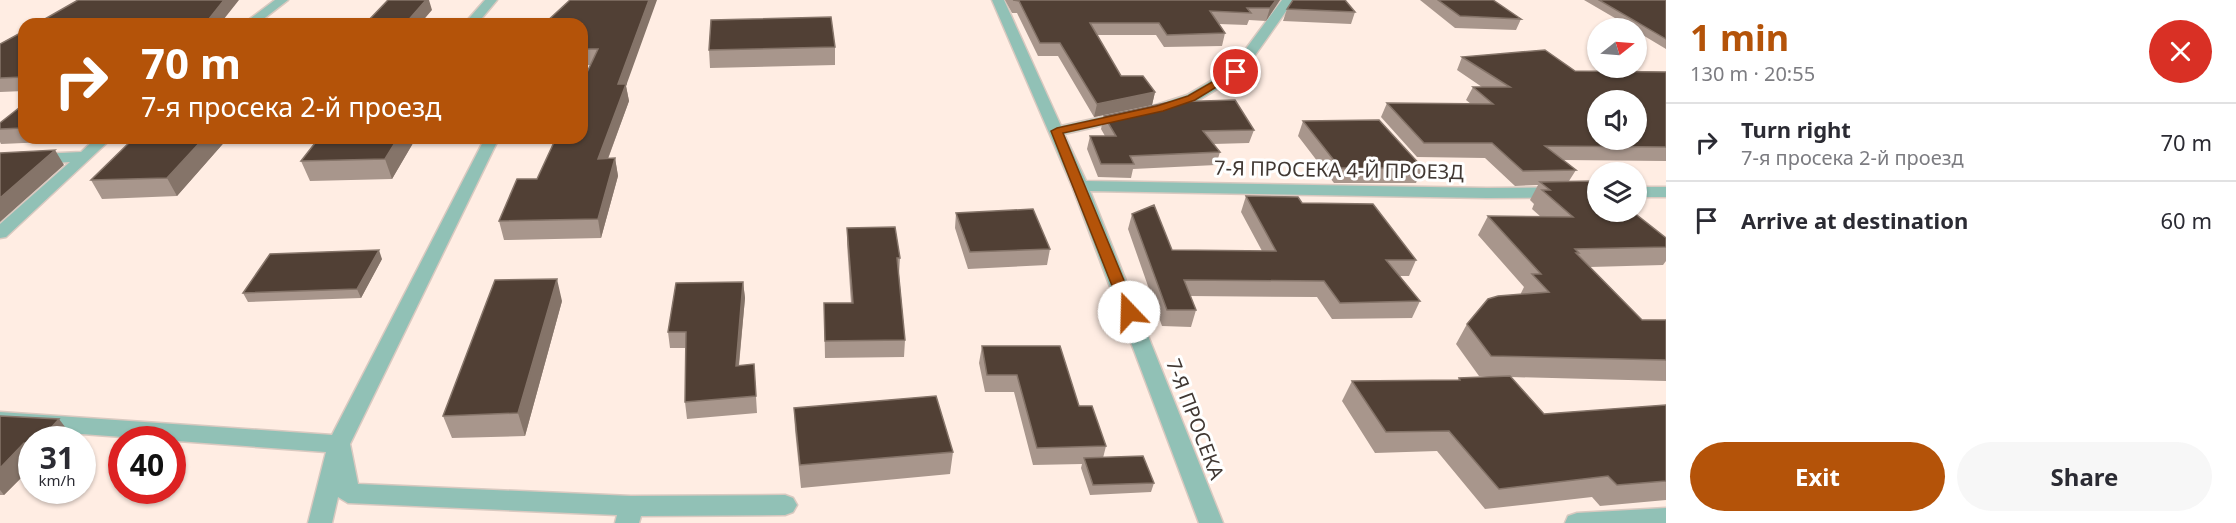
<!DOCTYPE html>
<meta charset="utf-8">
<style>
body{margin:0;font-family:"Noto Sans",sans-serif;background:#f7f7f7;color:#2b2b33;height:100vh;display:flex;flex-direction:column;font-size:22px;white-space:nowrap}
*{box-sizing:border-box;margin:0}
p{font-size:20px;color:#7c7c81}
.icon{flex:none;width:33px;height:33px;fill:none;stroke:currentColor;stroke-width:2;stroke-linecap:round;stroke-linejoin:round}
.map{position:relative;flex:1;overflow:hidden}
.drawer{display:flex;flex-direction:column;background:#fff;width:570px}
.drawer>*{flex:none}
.top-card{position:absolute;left:18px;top:18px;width:570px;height:126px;border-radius:18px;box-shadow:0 2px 4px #0004;background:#b45309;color:#fff;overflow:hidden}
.needle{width:39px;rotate:73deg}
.controls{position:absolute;left:1587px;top:18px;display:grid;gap:12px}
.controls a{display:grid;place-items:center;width:60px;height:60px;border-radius:50%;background:#fff;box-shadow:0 2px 4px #0004;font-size:30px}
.speed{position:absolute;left:18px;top:426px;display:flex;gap:12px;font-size:30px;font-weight:700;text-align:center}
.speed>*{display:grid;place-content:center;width:78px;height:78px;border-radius:50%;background:#fff;box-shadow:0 2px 4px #0004;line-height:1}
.speed small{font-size:15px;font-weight:400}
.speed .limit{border:9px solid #d22;background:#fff;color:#111}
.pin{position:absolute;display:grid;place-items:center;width:51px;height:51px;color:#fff;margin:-26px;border:3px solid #fff;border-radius:50%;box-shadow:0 2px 6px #0007}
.me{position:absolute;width:66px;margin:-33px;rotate:339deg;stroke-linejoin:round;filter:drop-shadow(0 0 4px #0008)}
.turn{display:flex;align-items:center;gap:21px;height:126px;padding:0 24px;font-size:27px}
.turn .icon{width:78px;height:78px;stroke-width:2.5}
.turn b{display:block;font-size:42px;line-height:51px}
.round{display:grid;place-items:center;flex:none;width:63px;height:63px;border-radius:32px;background:#f7f7f7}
.head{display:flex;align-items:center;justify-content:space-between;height:102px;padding:0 24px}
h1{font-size:36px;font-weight:700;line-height:45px;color:#b45309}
.button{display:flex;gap:12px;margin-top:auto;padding:12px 24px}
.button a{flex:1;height:69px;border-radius:36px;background:#b45309;color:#fff;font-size:24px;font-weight:700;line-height:69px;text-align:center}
.button a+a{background:#f7f7f7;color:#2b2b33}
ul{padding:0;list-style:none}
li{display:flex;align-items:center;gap:18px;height:78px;padding:0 24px;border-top:2px solid #e1e1e2}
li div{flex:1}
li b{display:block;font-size:22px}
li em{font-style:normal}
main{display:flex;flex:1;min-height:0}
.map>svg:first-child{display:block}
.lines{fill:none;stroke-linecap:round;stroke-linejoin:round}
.minor-casing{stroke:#d9c9c0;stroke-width:3}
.minor{fill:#91c1b6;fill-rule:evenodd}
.wall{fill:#a8968c}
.shaded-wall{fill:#857469}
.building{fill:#514035;stroke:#857469;stroke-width:1.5;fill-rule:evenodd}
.route{fill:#b45309;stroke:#753606;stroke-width:1.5}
.labels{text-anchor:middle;stroke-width:6;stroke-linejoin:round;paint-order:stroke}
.street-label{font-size:20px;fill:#413833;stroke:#fff}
</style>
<main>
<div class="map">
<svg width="1666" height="523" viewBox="0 0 1666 523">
<rect width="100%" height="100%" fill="#ffede3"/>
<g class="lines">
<defs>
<path id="minor" d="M 275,0 L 288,0 L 257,24 L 243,24 Z
M 485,0 L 497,0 L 477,24 L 464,24 Z
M 992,0 L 1004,0 L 1061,126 L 1125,112 L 1132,116 L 1130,119 L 1064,134 L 1086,181 L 1487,188 L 1598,187 L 1598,197 L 1487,198 L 1090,191 L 1223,523 L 1199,523 L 1072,186 Z
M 1282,0 L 1294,0 L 1241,75 L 1197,101 L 1163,112 L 1153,112 L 1151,109 L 1153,106 L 1187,95 L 1231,69 Z
M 96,138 L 112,138 L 6,237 L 0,238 L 0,224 L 70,162 L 0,166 L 0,156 L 81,152 Z
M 485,138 L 499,138 L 350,444 L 358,484 L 631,496 L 785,495 L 793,498 L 797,505 L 793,512 L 785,515 L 641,516 L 639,523 L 615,523 L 617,515 L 348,503 L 338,497 L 332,523 L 308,523 L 326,452 L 0,428 L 0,412 L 332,435 Z
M 1636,187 L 1666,187 L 1666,197 L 1636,197 Z
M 1666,508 L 1666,523 L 1565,523 L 1568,516 L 1577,513 Z"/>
</defs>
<use href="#minor" class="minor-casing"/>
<use href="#minor" class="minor"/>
</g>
<path class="wall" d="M 570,0 L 626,86 L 629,101 L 608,159 L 615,158 L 618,176 L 601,238 L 504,240 L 499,221 L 537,179 L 591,65 L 582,65 L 582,24 Z
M 1005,0 L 1280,0 L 1266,21 L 1249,20 L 1247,25 L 1219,24 L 1225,33 L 1222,46 L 1164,47 L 1156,35 L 1097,35 L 1121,76 L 1155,92 L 1152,105 L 1094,117 L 1058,56 L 1038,56 L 1017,13 L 1012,13 Z
M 1420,0 L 1493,0 L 1521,19 L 1516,30 L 1455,28 Z
M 1584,0 L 1666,0 L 1666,49 L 1636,31 L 1636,28 L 1632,28 Z
M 1287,9 L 1355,12 L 1351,24 L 1283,21 Z
M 24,31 L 24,91 L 0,92 L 0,44 Z
M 835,47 L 835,65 L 710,68 L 709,50 Z
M 1462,57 L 1575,71 L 1666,72 L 1666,161 L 1563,160 L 1576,170 L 1569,181 L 1666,238 L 1666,261 L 1663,265 L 1590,267 L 1642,320 L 1666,320 L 1666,381 L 1511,377 L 1544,414 L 1666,405 L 1666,500 L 1600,506 L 1592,497 L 1485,509 L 1437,451 L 1375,453 L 1342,401 L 1352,381 L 1458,380 L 1459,378 L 1498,376 L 1479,376 L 1456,344 L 1467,324 L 1521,294 L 1521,293 L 1524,287 L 1478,235 L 1488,216 L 1541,217 L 1532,209 L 1534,204 L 1530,200 L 1538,185 L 1515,186 L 1485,158 L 1417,157 L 1381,117 L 1387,103 L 1471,104 L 1466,100 L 1473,87 L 1482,87 L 1457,70 Z
M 24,104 L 24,138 L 73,138 L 70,141 L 1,144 L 0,142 L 0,123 Z
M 1104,116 L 1254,130 L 1249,143 L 1213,144 L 1220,152 L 1216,165 L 1133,169 L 1131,178 L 1098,177 L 1087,149 L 1090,136 L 1105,136 L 1101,129 Z
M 1303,121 L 1423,168 L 1416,183 L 1334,183 L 1298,136 Z
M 228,138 L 177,196 L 102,199 L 91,180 Z
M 416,138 L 392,179 L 310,181 L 301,161 Z
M 1246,196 L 1302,203 L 1416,260 L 1409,276 L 1400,276 L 1420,301 L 1412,318 L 1332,319 L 1317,297 L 1190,296 L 1196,310 L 1191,327 L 1162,326 L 1128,229 L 1132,214 L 1172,250 L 1262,251 L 1241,212 Z
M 956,213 L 1050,249 L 1047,265 L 968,269 L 955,228 Z
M 847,228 L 900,258 L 899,274 L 905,340 L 904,357 L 825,358 L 824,303 L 851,303 L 847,244 Z
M 382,259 L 361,298 L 248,302 L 243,293 Z
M 743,282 L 745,298 L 739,366 L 754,364 L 757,413 L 687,419 L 685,402 L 685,348 L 670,348 L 668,332 Z
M 562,301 L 525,436 L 452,438 L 443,416 Z
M 982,346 L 1079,406 L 1106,446 L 1103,458 L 1154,483 L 1151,492 L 1090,495 L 1081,468 L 1082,464 L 1033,465 L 1014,392 L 985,392 L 979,363 Z
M 794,408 L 953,452 L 950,474 L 801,488 L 795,430 Z
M 0,416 L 72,436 L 69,440 L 32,440 L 32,467 L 4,495 L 0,495 Z"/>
<path class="shaded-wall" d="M 224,0 L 239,0 L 220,24 L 205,24 Z
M 426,0 L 429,0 L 432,10 L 420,24 L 405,24 Z
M 649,0 L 657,0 L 626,86 L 629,101 L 601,177 L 598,159 L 618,84 Z
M 1276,0 L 1280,0 L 1266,21 L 1270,8 Z
M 1155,92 L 1152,105 L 1094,117 L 1097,104 Z
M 204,138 L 228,138 L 177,196 L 167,178 Z
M 398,138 L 416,138 L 392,179 L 385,159 Z
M 55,150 L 64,165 L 0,222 L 0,198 Z
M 615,158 L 618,176 L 601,238 L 598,219 Z
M 379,250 L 382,259 L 361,298 L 357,289 Z
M 557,279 L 562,301 L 525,436 L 518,413 Z
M 743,282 L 745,298 L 737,383 L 736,366 Z
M 59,419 L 72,436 L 69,440 L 40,440 Z
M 24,443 L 32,452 L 32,467 L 4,495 L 0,490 L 0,468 Z"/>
<path class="building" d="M 78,0 L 224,0 L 205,24 L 36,24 Z
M 388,0 L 426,0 L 405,24 L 365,24 Z
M 570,0 L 649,0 L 618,84 L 626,84 L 598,159 L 615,158 L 598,219 L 499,221 L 517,179 L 537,179 L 556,138 L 582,138 L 582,83 L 598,49 L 582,49 L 582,24 L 544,24 Z
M 1013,0 L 1276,0 L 1270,8 L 1247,8 L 1251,13 L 1210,11 L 1225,33 L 1167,35 L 1159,23 L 1090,23 L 1121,76 L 1143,76 L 1155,92 L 1097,104 L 1060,43 L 1040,43 L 1019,1 Z
M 1293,0 L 1345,0 L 1355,12 L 1287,9 Z
M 1438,0 L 1493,0 L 1521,19 L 1460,16 Z
M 1599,0 L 1666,0 L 1666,39 Z
M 831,17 L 835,47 L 709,50 L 711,20 Z
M 24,31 L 24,77 L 0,78 L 0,44 Z
M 1545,50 L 1575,71 L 1666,72 L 1666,147 L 1545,146 L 1576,170 L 1523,171 L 1492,143 L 1424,143 L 1387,103 L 1493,104 L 1473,87 L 1510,87 L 1462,57 ZM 1598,100 L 1636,100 L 1636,140 L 1598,140 Z
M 1235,100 L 1254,130 L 1203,131 L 1220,152 L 1130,156 L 1134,164 L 1101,164 L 1090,136 L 1116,136 L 1104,116 L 1170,102 Z
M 24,104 L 24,128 L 0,129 L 0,123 Z
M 1379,120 L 1423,168 L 1340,168 L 1303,121 Z
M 134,138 L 204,138 L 167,178 L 91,180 Z
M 319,138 L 398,138 L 385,159 L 301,161 Z
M 55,150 L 0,198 L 0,153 Z
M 1595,181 L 1598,183 L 1598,212 L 1633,212 L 1666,238 L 1666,247 L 1575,249 L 1579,253 L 1576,253 L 1642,320 L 1666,320 L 1666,360 L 1491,356 L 1467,324 L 1488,299 L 1498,296 L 1549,292 L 1532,274 L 1541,274 L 1488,216 L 1573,217 L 1542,190 L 1550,190 L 1540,182 Z
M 1246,196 L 1298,197 L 1302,203 L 1373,204 L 1416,260 L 1386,260 L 1420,301 L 1340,303 L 1324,281 L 1184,280 L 1196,310 L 1167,310 L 1132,214 L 1154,205 L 1172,250 L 1276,251 Z
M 1033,209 L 1050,249 L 970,252 L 956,213 Z
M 895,227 L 900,258 L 897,258 L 905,340 L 825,341 L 824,303 L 853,303 L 847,228 Z
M 379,250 L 357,289 L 243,293 L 270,254 Z
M 557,279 L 518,413 L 443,416 L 495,280 Z
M 743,282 L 736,366 L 754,364 L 756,396 L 685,402 L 686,332 L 668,332 L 676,283 Z
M 982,346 L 1060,346 L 1079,406 L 1092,406 L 1106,446 L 1037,448 L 1017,375 L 987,375 Z
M 1510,376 L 1544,414 L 1666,405 L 1666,481 L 1617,485 L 1608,476 L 1499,489 L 1449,431 L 1386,432 L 1352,381 L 1460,380 L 1459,378 Z
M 936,396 L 953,452 L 800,465 L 794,408 Z
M 0,416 L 59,419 L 40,440 L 32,440 L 32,444 L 24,443 L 0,468 Z
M 1143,456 L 1154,483 L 1093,485 L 1084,458 Z"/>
<path class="route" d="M 1233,70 L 1241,72 L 1195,100 L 1163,111 L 1063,133 L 1137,312 L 1129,317 L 1124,316 L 1051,131 L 1057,128 L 1157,106 L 1188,96 Z"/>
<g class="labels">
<g class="street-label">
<text transform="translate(1339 170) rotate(1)" y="7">7-Я ПРОСЕКА 4-Й ПРОЕЗД</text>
<text transform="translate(1195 419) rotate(69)" y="7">7-Я ПРОСЕКА</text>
</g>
</g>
</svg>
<div class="controls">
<a><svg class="needle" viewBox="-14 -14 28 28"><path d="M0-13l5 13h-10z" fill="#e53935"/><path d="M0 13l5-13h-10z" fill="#7c7c81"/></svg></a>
<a><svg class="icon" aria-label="sound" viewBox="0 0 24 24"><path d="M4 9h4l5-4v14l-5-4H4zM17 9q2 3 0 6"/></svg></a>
<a><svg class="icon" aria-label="layers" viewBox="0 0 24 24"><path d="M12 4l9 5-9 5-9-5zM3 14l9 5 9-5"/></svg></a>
</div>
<div class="speed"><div>31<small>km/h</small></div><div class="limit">40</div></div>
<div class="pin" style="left:1236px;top:72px;background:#d93025"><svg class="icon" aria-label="arrive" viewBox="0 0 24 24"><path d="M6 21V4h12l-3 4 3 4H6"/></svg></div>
<svg class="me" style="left:1129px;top:312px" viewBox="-20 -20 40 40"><circle r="19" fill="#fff"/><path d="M0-13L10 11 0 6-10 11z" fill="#b45309"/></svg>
<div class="top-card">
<div class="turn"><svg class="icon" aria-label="right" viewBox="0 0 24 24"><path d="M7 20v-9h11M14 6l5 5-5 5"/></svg><div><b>70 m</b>7-я просека 2-й проезд</div></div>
</div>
</div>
<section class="drawer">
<div class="head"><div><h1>1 min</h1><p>130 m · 20:55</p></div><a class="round" style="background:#d93025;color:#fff"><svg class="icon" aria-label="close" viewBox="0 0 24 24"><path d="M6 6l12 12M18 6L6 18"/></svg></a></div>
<ul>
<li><svg class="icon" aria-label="right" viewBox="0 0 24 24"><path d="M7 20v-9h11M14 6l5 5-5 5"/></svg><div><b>Turn right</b><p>7-я просека 2-й проезд</p></div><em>70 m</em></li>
<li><svg class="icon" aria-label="arrive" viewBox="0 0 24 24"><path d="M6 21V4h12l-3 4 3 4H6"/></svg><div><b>Arrive at destination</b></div><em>60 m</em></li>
</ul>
<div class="button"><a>Exit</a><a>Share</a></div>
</section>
</main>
